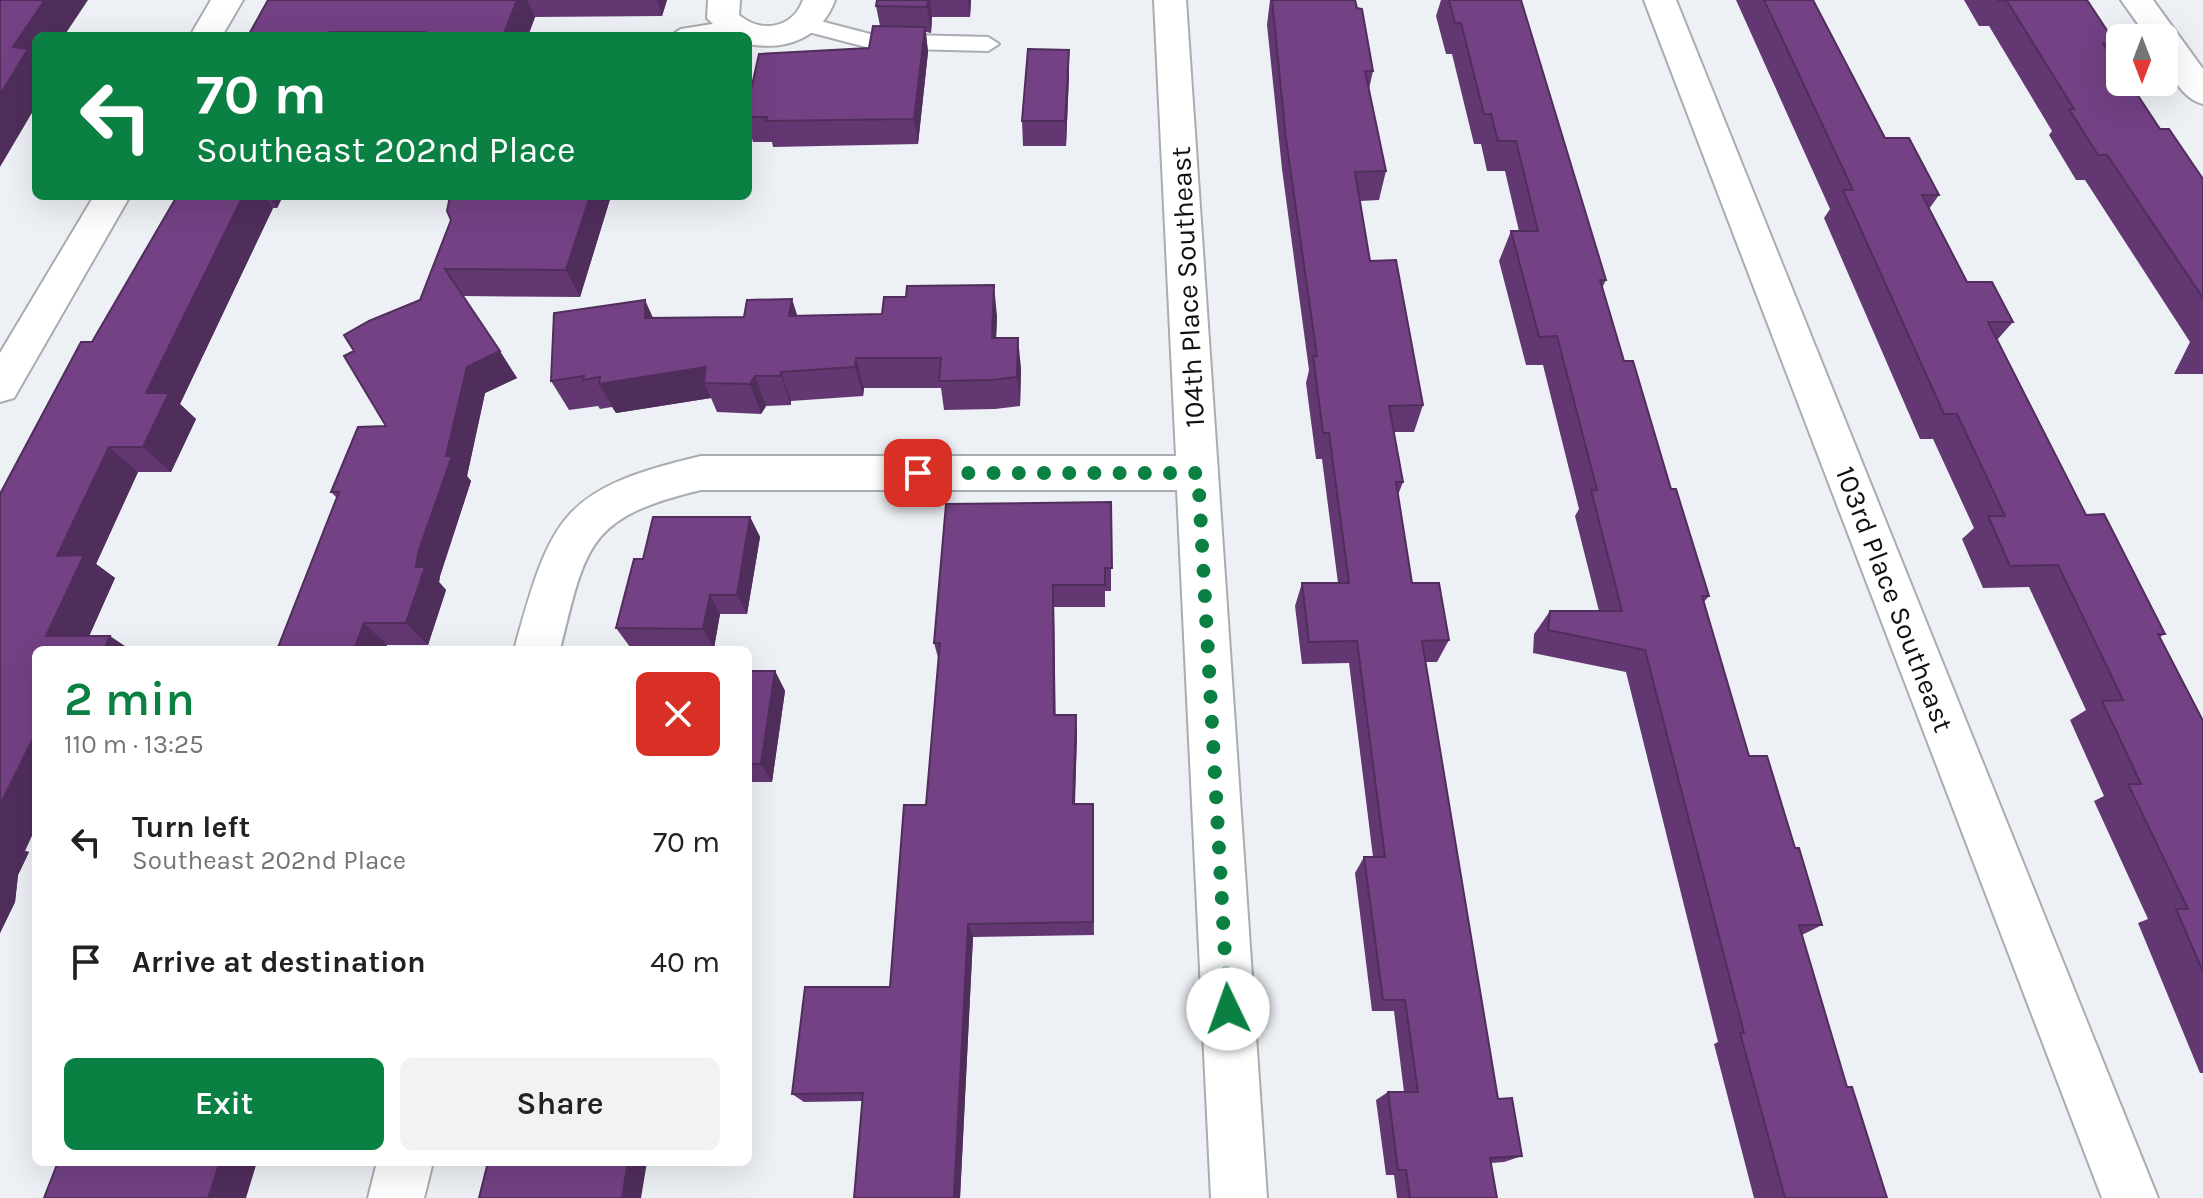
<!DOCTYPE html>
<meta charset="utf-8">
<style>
body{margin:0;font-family:Karla,sans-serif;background:#f2f2f2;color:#202124;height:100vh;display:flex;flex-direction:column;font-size:30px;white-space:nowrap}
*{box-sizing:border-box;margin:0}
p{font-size:26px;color:#757577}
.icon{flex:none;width:44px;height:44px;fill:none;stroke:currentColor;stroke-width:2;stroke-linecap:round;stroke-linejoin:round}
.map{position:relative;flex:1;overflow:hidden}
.details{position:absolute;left:32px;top:646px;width:720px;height:520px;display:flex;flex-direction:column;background:#fff;border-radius:12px;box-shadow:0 8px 32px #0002}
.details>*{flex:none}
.top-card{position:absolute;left:32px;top:32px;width:720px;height:168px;border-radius:12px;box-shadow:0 8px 32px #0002;background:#0b8043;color:#fff;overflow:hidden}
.needle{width:52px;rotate:180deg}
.tools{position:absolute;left:2106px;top:24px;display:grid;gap:16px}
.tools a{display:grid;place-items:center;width:72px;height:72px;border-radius:12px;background:#fff;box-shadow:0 8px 32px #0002;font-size:40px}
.pin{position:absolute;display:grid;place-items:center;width:68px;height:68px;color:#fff;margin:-34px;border-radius:16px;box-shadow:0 4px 12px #0006}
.me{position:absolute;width:88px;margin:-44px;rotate:357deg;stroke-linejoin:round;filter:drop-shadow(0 0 6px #0008)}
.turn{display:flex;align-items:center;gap:28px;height:168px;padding:0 32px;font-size:36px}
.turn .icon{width:104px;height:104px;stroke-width:2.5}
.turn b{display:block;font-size:56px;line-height:68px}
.round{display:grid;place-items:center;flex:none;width:84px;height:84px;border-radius:12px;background:#f2f2f2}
.summary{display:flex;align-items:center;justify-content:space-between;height:136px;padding:0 32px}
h1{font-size:48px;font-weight:600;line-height:60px;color:#0b8043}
.button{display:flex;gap:16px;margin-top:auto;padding:16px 32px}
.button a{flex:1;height:92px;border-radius:12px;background:#0b8043;color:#fff;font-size:32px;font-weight:600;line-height:92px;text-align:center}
.button a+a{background:#f2f2f2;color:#202124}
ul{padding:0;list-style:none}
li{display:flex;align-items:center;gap:24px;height:120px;padding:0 32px}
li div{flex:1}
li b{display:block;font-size:30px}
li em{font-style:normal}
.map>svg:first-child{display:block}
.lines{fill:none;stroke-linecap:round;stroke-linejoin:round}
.lane-casing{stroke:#a9acb0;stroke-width:4}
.street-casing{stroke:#a9acb0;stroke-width:4}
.lane{fill:#fff;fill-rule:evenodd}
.street{fill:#fff;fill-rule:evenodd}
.wall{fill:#633872}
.shaded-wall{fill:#502e5c}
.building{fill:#734184;stroke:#502e5c;stroke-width:2}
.route{stroke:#0b8043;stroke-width:14;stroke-dasharray:0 25.2}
.labels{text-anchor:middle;stroke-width:8;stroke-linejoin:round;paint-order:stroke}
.street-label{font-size:28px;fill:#101113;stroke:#fff}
</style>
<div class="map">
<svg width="2203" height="1198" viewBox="0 0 2203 1198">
<rect width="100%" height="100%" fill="#edf0f5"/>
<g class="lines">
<defs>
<path id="lane" d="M 805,17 L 870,34 L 988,37 L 999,44 L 988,51 L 870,48 L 797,29 L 794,24 L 797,19 Z
M 731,21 L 739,23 L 742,28 L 739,33 L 670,36 L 681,29 Z"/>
<path id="street" d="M 211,0 L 243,0 L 222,36 L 190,36 Z
M 708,0 L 740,0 L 739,15 C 762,34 793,28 803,0 L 835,0 C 821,38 787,51 748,44 L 748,36 L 723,34 L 707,18 Z
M 1154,0 L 1186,0 L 1267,1198 L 1211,1198 L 1177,490 L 701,490 C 588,517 586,544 560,650 L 514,650 C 551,515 562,489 701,456 L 1176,456 Z
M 1644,0 L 1676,0 L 2158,1198 L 2102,1198 Z
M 2121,0 L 2153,0 L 2203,69 L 2203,104 C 2177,97 2164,63 2164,38 L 2148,38 Z
M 94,196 L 130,196 L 14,398 L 0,402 L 0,353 Z
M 377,1162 L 433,1162 L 424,1198 L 368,1198 Z"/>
</defs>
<use href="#lane" class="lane-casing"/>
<use href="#street" class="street-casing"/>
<use href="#lane" class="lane"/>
<use href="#street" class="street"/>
</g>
<path class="wall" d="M 268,0 L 667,0 L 662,16 L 535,17 L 528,36 L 248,36 Z
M 877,0 L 971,0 L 970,17 L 932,17 L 931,33 L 926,32 L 928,52 L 918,144 L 773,147 L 772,142 L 753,142 L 748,126 L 748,103 L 869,48 L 880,26 L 876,6 Z
M 1270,0 L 1355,0 L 1373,71 L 1369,89 L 1386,171 L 1379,200 L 1360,201 L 1370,261 L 1423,405 L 1414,432 L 1394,432 L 1403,482 L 1398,495 L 1412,583 L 1449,640 L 1437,662 L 1425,662 L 1498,1099 L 1522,1156 L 1504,1162 L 1491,1163 L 1497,1198 L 1397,1198 L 1394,1175 L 1386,1175 L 1376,1100 L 1388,1092 L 1404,1092 L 1394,1011 L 1372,1011 L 1355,873 L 1364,857 L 1373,857 L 1349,663 L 1302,664 L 1295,606 L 1302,583 L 1338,583 L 1322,459 L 1316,459 L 1306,383 L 1309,370 L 1282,169 L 1267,25 Z
M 1441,0 L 1521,0 L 1606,280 L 1602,288 L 1624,361 L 1709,596 L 1703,603 L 1749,756 L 1795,848 L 1822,925 L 1802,935 L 1847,1087 L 1887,1198 L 1754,1198 L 1714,1044 L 1718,1042 L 1626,672 L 1533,653 L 1534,634 L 1550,611 L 1599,611 L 1575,516 L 1579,509 L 1543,365 L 1526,365 L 1499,261 L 1511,231 L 1519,231 L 1505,171 L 1487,171 L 1481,144 L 1474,144 L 1452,54 L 1446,54 L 1436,16 Z
M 1736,0 L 1813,0 L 1885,138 L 1939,195 L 1929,209 L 1967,282 L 2013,322 L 1997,340 L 2086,515 L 2165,634 L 2160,637 L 2203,721 L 2203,1073 L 2200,1073 L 2138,923 L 2148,919 L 2094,801 L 2104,796 L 2070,720 L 2086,710 L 2029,587 L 1983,588 L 1962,539 L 1974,528 L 1933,439 L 1920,439 L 1824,218 L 1830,209 Z
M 1964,0 L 2087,0 L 2116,44 L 2109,53 L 2160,129 L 2203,179 L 2203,374 L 2174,374 L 2190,342 L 2085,180 L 2076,180 L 2049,135 L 2052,131 L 1989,26 L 1979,26 Z
M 1069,50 L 1069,75 L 1066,146 L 1023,146 L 1022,121 Z
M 177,196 L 283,196 L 277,208 L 273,208 L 180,404 L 196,419 L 171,472 L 138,472 L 96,564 L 115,578 L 89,636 L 36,650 L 25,851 L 29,852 L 18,875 L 15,902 L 0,933 L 0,494 L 92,342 Z
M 397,196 L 611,196 L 580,297 L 463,296 L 517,378 L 485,393 L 467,476 L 471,481 L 440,576 L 439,582 L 446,590 L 428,645 L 387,645 L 386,650 L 277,650 L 337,498 L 331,492 L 386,426 L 354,351 L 420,300 L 451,220 L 449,198 L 398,198 Z
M 797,316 L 997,316 L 996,338 L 1021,368 L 1020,406 L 995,409 L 944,410 L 941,388 L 864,388 L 863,396 L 791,401 L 791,405 L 766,406 L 761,414 L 717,412 L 711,398 L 616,413 L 612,407 L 600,409 L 598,406 L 569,410 L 551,381 L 653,318 Z
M 1111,502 L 1111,591 L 1105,591 L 1105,607 L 1054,607 L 1055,715 L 1076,715 L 1077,734 L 1075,804 L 1093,804 L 1094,935 L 973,937 L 960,1198 L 854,1198 L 863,1101 L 804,1102 L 792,1094 L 890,987 L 926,805 L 939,661 L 934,643 Z
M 750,517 L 760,537 L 747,614 L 720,614 L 714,648 L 630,647 L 616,628 L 643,559 Z
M 748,671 L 775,671 L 785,691 L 772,782 L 748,782 Z"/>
<path class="shaded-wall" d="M 45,0 L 88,0 L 64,36 L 36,36 L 36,106 L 0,167 L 0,94 L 13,47 Z
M 517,0 L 527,0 L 535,17 L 528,36 L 503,36 Z
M 657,0 L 667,0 L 662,16 Z
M 928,0 L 930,0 L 932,17 L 931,33 L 927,7 Z
M 968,0 L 971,0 L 970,17 Z
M 925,27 L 928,52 L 918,144 L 914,119 Z
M 1069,50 L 1069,75 L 1066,146 L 1065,121 Z
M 243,196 L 264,196 L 273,208 L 180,404 L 196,419 L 171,472 L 143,447 L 146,393 Z
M 268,196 L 283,196 L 277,208 Z
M 590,196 L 611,196 L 580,297 L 566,270 Z
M 994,285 L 997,316 L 995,368 L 992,338 Z
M 792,299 L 802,330 L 789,316 Z
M 645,300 L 659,331 L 645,318 Z
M 1018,338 L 1021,368 L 1020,406 L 1017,377 Z
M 500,351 L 517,378 L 485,393 L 467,476 L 471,481 L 440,576 L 439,582 L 446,590 L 428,645 L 406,623 L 418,553 L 446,456 L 467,367 Z
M 856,358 L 864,388 L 863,396 L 855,367 Z
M 706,367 L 704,383 L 711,398 L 616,413 L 599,384 Z
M 781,372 L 791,401 L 791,405 L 781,376 Z
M 755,376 L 766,406 L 761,414 L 750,384 Z
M 109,447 L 138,472 L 96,564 L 115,578 L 83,650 L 46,636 L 57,556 Z
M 750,517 L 760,537 L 747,614 L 737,595 Z
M 1053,585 L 1054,607 L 1056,734 L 1054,715 Z
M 710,595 L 720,614 L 714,648 L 703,629 Z
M 364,623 L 387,645 L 386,650 L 354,650 Z
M 110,636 L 131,650 L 104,650 Z
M 775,671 L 785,691 L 772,782 L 761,764 Z
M 1076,715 L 1077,734 L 1074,821 L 1073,804 Z
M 36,733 L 36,827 L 25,851 L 29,852 L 18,875 L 15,902 L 0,933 L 0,805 Z
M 968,924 L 973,937 L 960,1198 L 954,1198 Z
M 220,1162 L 257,1162 L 246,1198 L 208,1198 Z
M 628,1162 L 647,1162 L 641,1198 L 622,1198 Z"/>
<path class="building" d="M 0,0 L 45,0 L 13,47 L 28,49 L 0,95 Z
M 268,0 L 517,0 L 503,36 L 423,36 L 425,32 L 330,32 L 328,36 L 248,36 Z
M 877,0 L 928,0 L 927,7 L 876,6 Z
M 1272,0 L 1355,0 L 1357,8 L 1362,9 L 1373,71 L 1365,71 L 1386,171 L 1355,172 L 1370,261 L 1396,260 L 1423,405 L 1389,406 L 1403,482 L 1396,482 L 1412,583 L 1439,583 L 1449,640 L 1422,641 L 1498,1099 L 1512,1098 L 1522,1156 L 1490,1158 L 1497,1198 L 1410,1198 L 1406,1170 L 1398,1170 L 1388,1092 L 1418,1092 L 1405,1000 L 1383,1000 L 1364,857 L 1385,857 L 1357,641 L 1309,642 L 1302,583 L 1349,583 L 1329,433 L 1323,433 L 1313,356 L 1317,356 L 1286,139 Z
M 1449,0 L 1521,0 L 1606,280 L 1600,280 L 1624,361 L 1633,361 L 1671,489 L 1676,489 L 1709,596 L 1702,596 L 1749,756 L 1767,756 L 1795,848 L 1799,848 L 1822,925 L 1799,925 L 1847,1087 L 1852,1087 L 1887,1198 L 1785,1198 L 1740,1033 L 1744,1033 L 1645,650 L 1548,630 L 1550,611 L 1622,611 L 1591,490 L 1597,490 L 1557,336 L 1539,337 L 1511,231 L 1538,231 L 1516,141 L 1498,141 L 1491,114 L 1484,114 L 1461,23 L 1455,23 Z
M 1764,0 L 1813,0 L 1885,138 L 1909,138 L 1939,195 L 1922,195 L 1967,282 L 1992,282 L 2013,322 L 1988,322 L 2086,515 L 2104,514 L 2165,634 L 2158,634 L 2203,721 L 2203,972 L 2176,909 L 2188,909 L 2128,784 L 2141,784 L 2102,701 L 2123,700 L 2058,565 L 2010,566 L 1988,516 L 2005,516 L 1957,414 L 1944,414 L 1843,190 L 1853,190 Z
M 1997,0 L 2087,0 L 2116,44 L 2103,44 L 2120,69 L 2120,82 L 2129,82 L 2160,129 L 2169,129 L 2203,179 L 2203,298 L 2107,155 L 2098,155 L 2069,109 L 2074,109 L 2007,1 Z
M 873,26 L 925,27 L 914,119 L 766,121 L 767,117 L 748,117 L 748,103 L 759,54 L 869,48 Z
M 1028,49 L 1069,50 L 1065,121 L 1022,121 Z
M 177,196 L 243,196 L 146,393 L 169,393 L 143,447 L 109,447 L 57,556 L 84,555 L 46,636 L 110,636 L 104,650 L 36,650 L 36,733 L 0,805 L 0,494 L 81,342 L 92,342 Z
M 450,196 L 590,196 L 566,270 L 445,269 L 500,351 L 467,367 L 446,456 L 452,456 L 418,553 L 416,567 L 425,567 L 406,623 L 364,623 L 354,650 L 277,650 L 339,492 L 331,492 L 358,427 L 386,426 L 344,356 L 354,351 L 344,335 L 369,321 L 420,300 L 451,220 L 447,211 Z
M 994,285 L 992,338 L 1018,338 L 1017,377 L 992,380 L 939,381 L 941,358 L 856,358 L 855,367 L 781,372 L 781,376 L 755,376 L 750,384 L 704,383 L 706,367 L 599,384 L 600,377 L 583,380 L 584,376 L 551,381 L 554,313 L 645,300 L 645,318 L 744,317 L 747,300 L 792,299 L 789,316 L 882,314 L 884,297 L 906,297 L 907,286 Z
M 1111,502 L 1112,568 L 1105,568 L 1105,585 L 1053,585 L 1054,715 L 1076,715 L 1073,804 L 1093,804 L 1093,922 L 968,924 L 954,1198 L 854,1198 L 863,1093 L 792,1094 L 805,987 L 890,987 L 904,805 L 926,805 L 939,653 L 940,643 L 934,643 L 946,504 Z
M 653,517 L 750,517 L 737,595 L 710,595 L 703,629 L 616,628 L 634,559 L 643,559 Z
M 748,671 L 775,671 L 761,764 L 748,764 Z
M 58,1162 L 220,1162 L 208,1198 L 44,1198 Z
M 488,1162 L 628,1162 L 622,1198 L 479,1198 Z"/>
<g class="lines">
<path class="route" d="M 918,473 L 1198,473 L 1228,1009"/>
</g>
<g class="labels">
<g class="street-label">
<text transform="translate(1187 287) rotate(-93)" y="10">104th Place Southeast</text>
<text transform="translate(1895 599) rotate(69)" y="10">103rd Place Southeast</text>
</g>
</g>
</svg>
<div class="tools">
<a><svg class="needle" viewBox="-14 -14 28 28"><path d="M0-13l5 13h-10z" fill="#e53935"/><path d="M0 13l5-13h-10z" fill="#757577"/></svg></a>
</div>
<div class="pin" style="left:918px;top:473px;background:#d93025"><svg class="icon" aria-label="arrive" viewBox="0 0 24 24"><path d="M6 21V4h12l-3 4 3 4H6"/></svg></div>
<svg class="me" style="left:1228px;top:1009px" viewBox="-20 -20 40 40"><circle r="19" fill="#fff"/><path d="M0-13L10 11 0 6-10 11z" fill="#0b8043"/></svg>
<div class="top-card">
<div class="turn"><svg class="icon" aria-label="left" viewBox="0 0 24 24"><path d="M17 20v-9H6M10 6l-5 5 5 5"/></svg><div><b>70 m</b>Southeast 202nd Place</div></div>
</div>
<section class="details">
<div class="summary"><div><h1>2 min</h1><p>110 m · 13:25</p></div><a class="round" style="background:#d93025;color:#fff"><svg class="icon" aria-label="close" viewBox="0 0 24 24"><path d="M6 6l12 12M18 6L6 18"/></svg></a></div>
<ul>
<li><svg class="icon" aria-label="left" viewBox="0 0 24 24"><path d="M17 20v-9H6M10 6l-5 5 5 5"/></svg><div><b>Turn left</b><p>Southeast 202nd Place</p></div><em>70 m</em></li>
<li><svg class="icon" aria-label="arrive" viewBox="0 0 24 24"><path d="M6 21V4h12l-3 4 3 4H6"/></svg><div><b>Arrive at destination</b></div><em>40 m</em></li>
</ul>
<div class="button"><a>Exit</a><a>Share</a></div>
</section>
</div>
